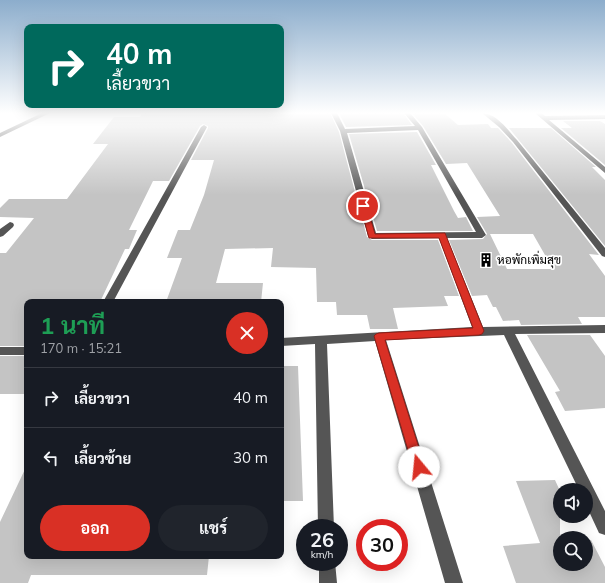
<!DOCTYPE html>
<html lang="th">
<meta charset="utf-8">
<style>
body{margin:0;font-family:Mulish,Sarabun,sans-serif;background:#20242c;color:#f1f3f6;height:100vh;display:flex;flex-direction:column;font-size:15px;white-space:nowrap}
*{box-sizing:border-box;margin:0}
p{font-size:13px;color:#9ea1a6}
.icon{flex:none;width:22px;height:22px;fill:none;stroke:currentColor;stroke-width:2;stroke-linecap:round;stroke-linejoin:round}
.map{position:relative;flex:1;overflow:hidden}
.details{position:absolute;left:24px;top:299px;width:260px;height:260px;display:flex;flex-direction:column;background:#171b24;border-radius:8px;box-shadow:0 4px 16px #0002}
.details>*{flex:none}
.hud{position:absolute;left:24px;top:24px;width:260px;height:84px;border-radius:8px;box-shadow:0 4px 16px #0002;background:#00695c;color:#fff;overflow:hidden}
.controls{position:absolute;left:553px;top:483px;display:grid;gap:8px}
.controls a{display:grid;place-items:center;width:40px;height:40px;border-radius:50%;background:#171b24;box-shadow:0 4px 16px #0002;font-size:20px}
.speed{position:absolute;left:296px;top:519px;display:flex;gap:8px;font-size:20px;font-weight:700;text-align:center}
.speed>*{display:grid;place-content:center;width:52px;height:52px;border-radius:50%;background:#171b24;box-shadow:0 4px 16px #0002;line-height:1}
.speed small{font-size:10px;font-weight:400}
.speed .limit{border:6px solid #d22;background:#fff;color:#111}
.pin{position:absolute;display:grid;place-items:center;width:34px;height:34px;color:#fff;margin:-17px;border:2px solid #fff;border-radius:50%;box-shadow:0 1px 4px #0007}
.me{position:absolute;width:44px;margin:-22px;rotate:343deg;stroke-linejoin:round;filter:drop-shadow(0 0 3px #0008)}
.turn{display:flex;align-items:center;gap:14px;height:84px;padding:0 16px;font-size:18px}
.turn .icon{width:52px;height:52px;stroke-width:2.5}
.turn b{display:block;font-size:28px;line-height:34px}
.round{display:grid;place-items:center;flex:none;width:42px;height:42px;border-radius:21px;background:#20242c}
.headline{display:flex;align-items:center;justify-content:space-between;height:68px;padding:0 16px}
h1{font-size:24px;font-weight:700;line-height:30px;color:#1e9e55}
.button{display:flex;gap:8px;margin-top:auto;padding:8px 16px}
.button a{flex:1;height:46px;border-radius:24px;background:#d93025;color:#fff;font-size:16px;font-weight:700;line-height:46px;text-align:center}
.button a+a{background:#20242c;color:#f1f3f6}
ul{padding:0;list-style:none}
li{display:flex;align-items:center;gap:12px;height:60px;padding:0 16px;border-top:1px solid #363941}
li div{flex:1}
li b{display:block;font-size:15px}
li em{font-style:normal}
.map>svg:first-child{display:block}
.building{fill:#c4c4c4;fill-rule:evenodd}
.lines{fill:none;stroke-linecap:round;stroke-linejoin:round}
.minor{fill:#555;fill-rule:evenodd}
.route{fill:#d93025;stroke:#8d1f18}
.labels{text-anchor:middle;stroke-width:3.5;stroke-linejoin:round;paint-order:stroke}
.poi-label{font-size:12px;fill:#000;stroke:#fff;text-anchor:start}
</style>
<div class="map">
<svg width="605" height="583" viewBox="0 0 605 583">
<rect width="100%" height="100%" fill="#fff"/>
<path class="building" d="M 142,113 L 221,114 L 222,113 L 330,113 L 339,132 L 367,237 L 372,240 L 438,240 L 459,296 L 444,296 L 448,306 L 393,308 L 398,329 L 370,329 L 367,315 L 337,315 L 336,302 L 317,302 L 316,268 L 271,267 L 273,248 L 225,249 L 216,283 L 263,283 L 261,302 L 166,302 L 182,258 L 167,258 L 178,230 L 190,230 L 204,195 L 214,160 L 191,160 L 208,128 L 208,126 L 203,124 L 200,126 L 169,181 L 153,181 L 129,230 L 137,230 L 129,249 L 125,249 L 100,302 L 27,302 L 27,346 L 0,346 L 0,253 L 6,253 L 34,218 L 0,217 L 0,208 L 9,199 L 67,199 L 108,144 L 93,144 L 114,117 L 140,117 Z
M 339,113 L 403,113 L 412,125 L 346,127 Z
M 412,113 L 444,113 L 458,125 L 488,124 L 491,128 L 498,128 L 512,143 L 599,255 L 589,254 L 605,276 L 605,317 L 578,317 L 582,324 L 521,325 L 519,320 L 503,321 L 496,307 L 493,307 L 487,295 L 472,296 L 449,240 L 483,239 L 487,234 L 477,217 L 500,216 L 467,163 L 446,164 L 423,126 ZM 490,234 L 533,234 L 553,269 L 507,269 Z
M 563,121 L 600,121 L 605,124 L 605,165 L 561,128 L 572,128 Z
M 509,128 L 551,128 L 596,167 L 592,167 L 605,180 L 605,246 Z
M 417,132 L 436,165 L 431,165 L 454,211 L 458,218 L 466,217 L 473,231 L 377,231 L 349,134 Z
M 527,335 L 590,335 L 605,356 L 605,408 L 565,411 L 555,392 L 560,391 Z
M 0,356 L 27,356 L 27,394 L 0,394 Z
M 281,366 L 298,366 L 303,501 L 281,501 Z
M 27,465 L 27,556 L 209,556 L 207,575 L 31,575 L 28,583 L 0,583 L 0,522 Z
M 555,480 L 560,491 L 560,564 L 586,564 L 586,540 L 591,540 L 605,567 L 605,583 L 516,583 L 503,546 L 540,543 L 516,481 Z"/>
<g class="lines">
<path class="minor" d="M 42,113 L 50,113 L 0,137 L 0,133 Z
M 331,113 L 337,113 L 345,129 L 415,126 L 404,113 L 410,113 L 422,127 L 486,235 L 482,238 L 447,238 L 483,327 L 605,325 L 605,333 L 515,334 L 605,511 L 605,535 L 599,533 L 586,505 L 586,490 L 579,490 L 504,335 L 386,340 L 463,583 L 445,583 L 375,341 L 327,344 L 334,528 L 318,528 L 315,344 L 281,346 L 281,338 L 472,327 L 439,238 L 372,239 L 368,236 L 340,131 ZM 418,130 L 476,232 L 376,233 L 347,133 Z
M 482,113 C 496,113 508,130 517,140 L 605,248 L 605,257 L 602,256 L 513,142 L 499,127 Z
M 535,113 L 542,113 L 545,116 L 605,115 L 605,119 L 549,120 L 605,167 L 605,173 Z
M 204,125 L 207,127 L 113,302 L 103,302 L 201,127 Z
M 10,222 L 13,223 L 14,225 L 13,227 L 3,236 L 0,237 L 0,229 Z
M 0,347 L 27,347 L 27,355 L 0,355 Z
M 319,562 L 335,562 L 337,583 L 319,583 Z"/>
</g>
<linearGradient id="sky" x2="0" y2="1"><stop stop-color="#8cadcc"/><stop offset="0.58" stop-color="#fff"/><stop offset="1" stop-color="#fff" stop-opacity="0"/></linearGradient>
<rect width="605" height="195" fill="url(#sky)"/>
<path class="route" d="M 363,204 L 367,206 L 375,234 L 445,233 L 484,331 L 482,334 L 479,335 L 385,340 L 425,467 L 424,471 L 419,473 L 414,471 L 413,467 L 374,336 L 376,334 L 379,333 L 473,328 L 439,238 L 369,238 L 360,206 Z"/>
<defs>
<symbol id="building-bare" viewBox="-9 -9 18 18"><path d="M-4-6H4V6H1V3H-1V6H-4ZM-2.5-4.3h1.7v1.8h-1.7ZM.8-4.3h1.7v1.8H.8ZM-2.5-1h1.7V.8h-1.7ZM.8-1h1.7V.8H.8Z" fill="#000" stroke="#fff" stroke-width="2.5" paint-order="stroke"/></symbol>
</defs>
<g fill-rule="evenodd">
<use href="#building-bare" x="476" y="250" width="20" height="20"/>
</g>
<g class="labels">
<g class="poi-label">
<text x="497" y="264">หอพักเพิ่มสุข</text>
</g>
</g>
</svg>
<div class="controls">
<a><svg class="icon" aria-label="sound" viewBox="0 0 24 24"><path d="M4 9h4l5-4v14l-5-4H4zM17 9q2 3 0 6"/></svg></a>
<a><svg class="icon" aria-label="search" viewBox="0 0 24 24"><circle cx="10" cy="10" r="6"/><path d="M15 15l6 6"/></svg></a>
</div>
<div class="speed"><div>26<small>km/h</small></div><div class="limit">30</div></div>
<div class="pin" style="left:363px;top:206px;background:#d93025"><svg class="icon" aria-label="arrive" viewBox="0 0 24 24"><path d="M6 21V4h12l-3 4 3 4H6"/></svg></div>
<svg class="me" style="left:419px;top:467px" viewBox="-20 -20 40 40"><circle r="19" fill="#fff"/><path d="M0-13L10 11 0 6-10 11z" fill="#d93025"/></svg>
<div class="hud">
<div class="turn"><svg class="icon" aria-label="right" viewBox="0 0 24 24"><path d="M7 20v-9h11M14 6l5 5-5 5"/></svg><div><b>40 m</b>เลี้ยวขวา</div></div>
</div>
<section class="details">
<div class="headline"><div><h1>1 นาที</h1><p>170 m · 15:21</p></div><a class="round" style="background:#d93025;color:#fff"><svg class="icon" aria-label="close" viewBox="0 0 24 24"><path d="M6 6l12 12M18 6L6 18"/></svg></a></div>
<ul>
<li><svg class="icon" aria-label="right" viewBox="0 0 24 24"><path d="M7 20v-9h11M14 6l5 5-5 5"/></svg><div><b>เลี้ยวขวา</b></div><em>40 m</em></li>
<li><svg class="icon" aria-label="left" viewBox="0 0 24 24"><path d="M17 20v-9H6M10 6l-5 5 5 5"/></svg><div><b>เลี้ยวซ้าย</b></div><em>30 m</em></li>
</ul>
<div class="button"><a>ออก</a><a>แชร์</a></div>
</section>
</div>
